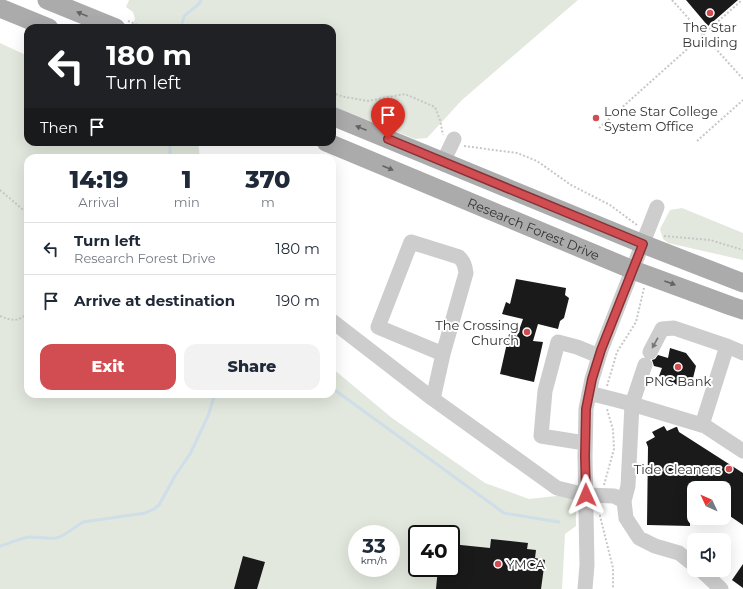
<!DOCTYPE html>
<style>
body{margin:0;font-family:Montserrat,sans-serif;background:#f2f2f3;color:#1f2937;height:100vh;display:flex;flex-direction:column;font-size:15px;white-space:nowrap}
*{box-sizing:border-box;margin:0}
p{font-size:13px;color:#747a83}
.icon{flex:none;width:22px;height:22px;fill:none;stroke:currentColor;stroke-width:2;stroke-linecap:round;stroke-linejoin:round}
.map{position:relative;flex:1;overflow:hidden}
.panel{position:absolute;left:24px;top:154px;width:312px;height:244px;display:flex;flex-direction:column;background:#fff;border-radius:12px;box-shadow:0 4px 16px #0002}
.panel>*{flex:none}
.banner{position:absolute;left:24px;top:24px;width:312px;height:122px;border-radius:12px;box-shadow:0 4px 16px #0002;background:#202124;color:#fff;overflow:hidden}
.needle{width:26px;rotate:314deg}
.fabs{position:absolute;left:687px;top:481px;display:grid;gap:8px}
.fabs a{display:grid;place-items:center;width:44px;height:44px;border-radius:8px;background:#fff;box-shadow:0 4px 16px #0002;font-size:20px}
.speed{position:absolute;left:348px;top:525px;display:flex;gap:8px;font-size:20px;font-weight:700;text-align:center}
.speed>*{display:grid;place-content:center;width:52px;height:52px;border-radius:50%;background:#fff;box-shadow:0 4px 16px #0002;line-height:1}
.speed small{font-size:10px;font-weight:400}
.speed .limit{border:2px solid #111;border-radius:6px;background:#fff;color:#111}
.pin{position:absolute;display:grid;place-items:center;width:34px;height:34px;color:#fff;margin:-41px -17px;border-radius:50% 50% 50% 0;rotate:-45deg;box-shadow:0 0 4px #0007}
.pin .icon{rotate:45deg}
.me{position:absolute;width:44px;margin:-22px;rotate:359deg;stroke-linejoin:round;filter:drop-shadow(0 0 3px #0008)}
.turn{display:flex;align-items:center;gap:14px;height:84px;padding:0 16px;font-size:18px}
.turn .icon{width:52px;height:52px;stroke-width:2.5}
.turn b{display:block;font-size:28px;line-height:34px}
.then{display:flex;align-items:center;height:38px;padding:0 16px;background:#0003;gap:8px;font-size:15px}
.eta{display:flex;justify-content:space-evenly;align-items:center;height:68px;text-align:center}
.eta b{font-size:24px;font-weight:800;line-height:28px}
.action{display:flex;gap:8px;margin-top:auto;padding:8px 16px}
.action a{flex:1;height:46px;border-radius:12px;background:#d24d52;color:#fff;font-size:16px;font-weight:800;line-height:46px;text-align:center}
.action a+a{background:#f2f2f3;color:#1f2937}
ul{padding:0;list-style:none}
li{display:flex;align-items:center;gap:12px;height:52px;padding:0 16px;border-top:1px solid #e0e1e3}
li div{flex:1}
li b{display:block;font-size:15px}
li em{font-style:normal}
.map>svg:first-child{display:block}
.green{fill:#e2e8dd;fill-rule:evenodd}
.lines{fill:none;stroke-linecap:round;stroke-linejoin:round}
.stream{stroke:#cfdee8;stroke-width:3}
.building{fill:#1a1a1a}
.path{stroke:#c7c7c7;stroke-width:2;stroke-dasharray:2 2;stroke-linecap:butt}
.minor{stroke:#cdcdcd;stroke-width:15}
.major{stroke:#ababab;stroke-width:19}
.oneway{fill:#636363}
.oneway2{fill:#787878}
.route-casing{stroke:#883235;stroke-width:10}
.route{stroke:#d24d52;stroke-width:7}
.poi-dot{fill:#d24d52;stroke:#fff;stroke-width:1.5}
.labels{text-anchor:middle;stroke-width:4;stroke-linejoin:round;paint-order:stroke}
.poi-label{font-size:13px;fill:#333;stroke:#fff}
.street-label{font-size:13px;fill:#333;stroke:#fff}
</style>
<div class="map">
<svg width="743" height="589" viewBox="0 0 743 589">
<rect width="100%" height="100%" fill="#fff"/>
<path class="green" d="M 129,0 L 578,0 L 462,100 L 427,138 L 415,139 L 332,106 L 332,28 L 131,28 L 135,19 L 133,12 L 126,7 Z
M 0,43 L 28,56 L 28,142 L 198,142 L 200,158 L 28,158 L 28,394 L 332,394 L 332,368 L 392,418 L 485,483 L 529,499 L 565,495 L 573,499 L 576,504 L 576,526 L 565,534 L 562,589 L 0,589 ZM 357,534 L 391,534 L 391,568 L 357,568 ZM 417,534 L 451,534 L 451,568 L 417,568 Z
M 682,208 L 743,233 L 743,260 L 668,243 L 663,239 L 660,229 L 670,210 Z"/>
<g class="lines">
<path class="stream" d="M 181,28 L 184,16 L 199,4 L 201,0
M 170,142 L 170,158
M 332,388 L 504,513 L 559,522
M 0,546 C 10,543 20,538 30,537 C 38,537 47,539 56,538 C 66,536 74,527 83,522 L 145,513 L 154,509 L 159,505 L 175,476 L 190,454 L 208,416 L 215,394"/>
</g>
<path class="building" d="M 686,0 L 738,0 L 708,26 Z
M 516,279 L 566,288 L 565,295 L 569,298 L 564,318 L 560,321 L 558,329 L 538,324 L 533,341 L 543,342 L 534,382 L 500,374 L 509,334 L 517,336 L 523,319 L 502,314 L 506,302 L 510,304 Z
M 670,348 L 686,353 L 696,366 L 693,378 L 677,385 L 659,376 L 662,368 L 654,366 L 652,360 L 655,359 L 658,355 L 668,358 Z
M 664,426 L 667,431 L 676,427 L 677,427 L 679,432 L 743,473 L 743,525 L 724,512 L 724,488 L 694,488 L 694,492 L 690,489 L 690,526 L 647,525 L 648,447 L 646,442 L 655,437 L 652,432 Z
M 491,539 L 528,543 L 527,549 L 536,550 L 535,558 L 545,560 L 541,589 L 436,589 L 438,568 L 451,568 L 451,544 L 490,548 Z
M 243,556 L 265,562 L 257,589 L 234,589 Z
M 743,564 L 743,588 L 732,580 Z"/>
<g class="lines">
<path class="path" d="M 672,0 L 743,79
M 128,21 L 145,28
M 332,93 L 345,97 L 368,101 L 405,94 L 435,107 L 440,120 L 443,135
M 599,128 L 742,0
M 697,141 L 743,100
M 464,146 L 517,153 L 537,161 L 571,185 L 610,205 L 637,225
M 0,190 L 28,214
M 664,236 L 710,240 L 743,250
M 0,316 C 12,321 18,322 28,313
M 607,386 L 617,352 L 636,322 L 644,288
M 604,485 L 614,449 L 613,430 L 607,409
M 601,507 L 600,516 L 613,568 L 613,589"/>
<path class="minor" d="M 443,162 L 454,139
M 332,321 L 433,399 L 557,488 L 586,495 L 614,496 L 624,501
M 650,352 L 662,329 L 674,328 L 727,346
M 645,365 L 632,404 L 628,486 L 624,501 L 626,518 L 639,538 L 655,546 L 679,553 L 694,565
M 589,393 L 632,404 L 705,426 L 743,451
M 433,399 L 443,354 L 466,273 C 465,266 464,262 459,257 L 411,242 L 378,327 L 443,354
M 702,425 L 727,346 L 743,353
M 585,443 L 541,436 L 545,391 L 558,342 L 577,347 L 599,356
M 701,570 L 721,589
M 585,589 L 587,565 L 585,456 L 586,409 L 592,379 L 601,350 L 657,207"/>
<g class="major">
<path d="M 47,0 L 116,28"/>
<path d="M 0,8 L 49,28"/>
<path d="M 332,116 L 643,244 L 743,283"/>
<path id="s1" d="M 326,142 L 633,270 L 731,306 L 743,310"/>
</g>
</g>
<defs><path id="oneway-solid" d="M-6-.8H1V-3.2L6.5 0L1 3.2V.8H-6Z"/></defs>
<g class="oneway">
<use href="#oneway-solid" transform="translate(82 14) rotate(-158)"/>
<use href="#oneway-solid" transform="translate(361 128) rotate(-158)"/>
<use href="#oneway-solid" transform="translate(388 168) rotate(23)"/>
<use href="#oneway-solid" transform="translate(670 283) rotate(20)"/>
</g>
<use class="oneway2" href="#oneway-solid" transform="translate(655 343) rotate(119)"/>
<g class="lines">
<defs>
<path id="route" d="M 388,139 L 643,244 L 601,350 L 592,379 L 586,409 L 585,456 L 586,495"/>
</defs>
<use href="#route" class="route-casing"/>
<use href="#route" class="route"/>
</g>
<g class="poi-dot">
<circle cx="710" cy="13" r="4"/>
<circle cx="596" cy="118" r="4"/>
<circle cx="527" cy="332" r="4"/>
<circle cx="678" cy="367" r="4"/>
<circle cx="729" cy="469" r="4"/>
<circle cx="498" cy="564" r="4"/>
</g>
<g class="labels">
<g class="poi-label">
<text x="710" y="32">The Star<tspan x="710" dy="15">Building</tspan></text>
<text x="604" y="116" text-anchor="start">Lone Star College<tspan x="604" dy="15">System Office</tspan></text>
<text x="519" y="330" text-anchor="end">The Crossing<tspan x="519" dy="15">Church</tspan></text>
<text x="678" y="386">PNC Bank</text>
<text x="721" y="474" text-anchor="end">Tide Cleaners</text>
<text x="506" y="569" text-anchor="start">YMCA</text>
</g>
<g class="street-label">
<text dy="5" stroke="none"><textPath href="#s1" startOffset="225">Research Forest Drive</textPath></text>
</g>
</g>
</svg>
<div class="fabs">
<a><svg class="needle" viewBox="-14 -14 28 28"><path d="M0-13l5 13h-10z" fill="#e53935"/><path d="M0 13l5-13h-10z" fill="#747a83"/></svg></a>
<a><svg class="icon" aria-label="sound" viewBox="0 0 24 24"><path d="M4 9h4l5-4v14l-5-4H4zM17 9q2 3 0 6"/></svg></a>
</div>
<div class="speed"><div>33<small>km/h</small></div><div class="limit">40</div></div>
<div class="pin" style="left:388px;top:139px;background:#d93025"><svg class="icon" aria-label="arrive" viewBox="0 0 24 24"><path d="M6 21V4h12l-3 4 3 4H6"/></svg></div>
<svg class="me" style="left:586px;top:495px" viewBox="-20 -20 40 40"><path d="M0-17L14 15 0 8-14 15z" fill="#d24d52" stroke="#fff" stroke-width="4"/></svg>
<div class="banner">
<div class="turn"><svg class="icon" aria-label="left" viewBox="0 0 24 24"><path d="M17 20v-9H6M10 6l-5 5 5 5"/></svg><div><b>180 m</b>Turn left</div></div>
<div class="then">Then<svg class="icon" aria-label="arrive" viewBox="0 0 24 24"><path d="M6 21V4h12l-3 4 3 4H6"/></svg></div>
</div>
<section class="panel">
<div class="eta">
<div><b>14:19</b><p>Arrival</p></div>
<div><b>1</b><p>min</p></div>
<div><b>370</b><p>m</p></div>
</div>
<ul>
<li><svg class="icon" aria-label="left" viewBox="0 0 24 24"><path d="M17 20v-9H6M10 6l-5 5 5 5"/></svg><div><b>Turn left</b><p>Research Forest Drive</p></div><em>180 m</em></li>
<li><svg class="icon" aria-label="arrive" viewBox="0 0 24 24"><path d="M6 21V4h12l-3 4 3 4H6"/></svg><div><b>Arrive at destination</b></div><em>190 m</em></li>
</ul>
<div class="action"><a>Exit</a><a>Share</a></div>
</section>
</div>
